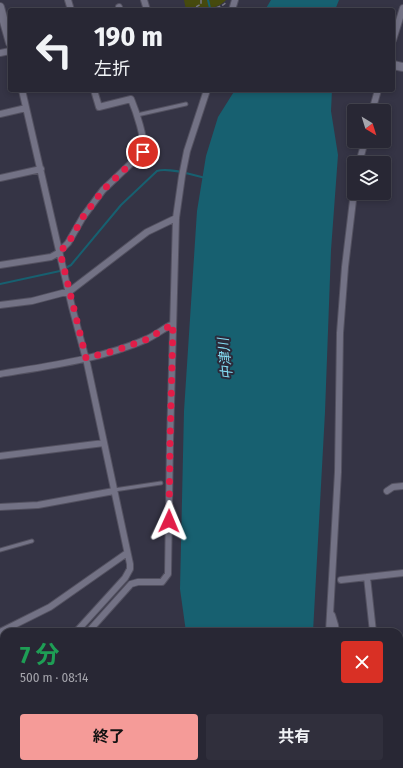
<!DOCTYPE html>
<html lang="ja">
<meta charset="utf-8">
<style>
body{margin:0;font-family:"Fira Sans Condensed","Noto Sans JP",sans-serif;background:#302f3c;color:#f1f3f6;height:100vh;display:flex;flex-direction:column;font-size:15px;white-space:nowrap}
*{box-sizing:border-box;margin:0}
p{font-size:13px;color:#a5a5ac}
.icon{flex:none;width:22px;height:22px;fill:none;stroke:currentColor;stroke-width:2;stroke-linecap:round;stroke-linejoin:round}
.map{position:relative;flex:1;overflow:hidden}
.drawer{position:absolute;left:0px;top:628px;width:403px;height:140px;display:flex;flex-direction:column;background:#282734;border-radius:12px 12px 0 0;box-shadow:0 2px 6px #0003,0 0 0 1px #44444f}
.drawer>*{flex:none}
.banner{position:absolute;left:8px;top:8px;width:387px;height:84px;border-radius:4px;box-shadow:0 2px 6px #0003,0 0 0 1px #44444f;background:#282734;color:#f1f3f6;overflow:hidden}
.needle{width:26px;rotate:142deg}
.fabs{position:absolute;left:347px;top:104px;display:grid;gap:8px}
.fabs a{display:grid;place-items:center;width:44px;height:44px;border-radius:4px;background:#282734;box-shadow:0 2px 6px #0003,0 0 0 1px #44444f;font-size:20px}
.pin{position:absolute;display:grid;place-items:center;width:34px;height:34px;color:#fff;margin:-17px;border:2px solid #fff;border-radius:50%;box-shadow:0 1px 4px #0007}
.me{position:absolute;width:44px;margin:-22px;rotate:1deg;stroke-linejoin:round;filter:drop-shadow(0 0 3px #0008)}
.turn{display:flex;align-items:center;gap:14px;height:84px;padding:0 20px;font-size:18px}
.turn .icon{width:52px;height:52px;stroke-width:2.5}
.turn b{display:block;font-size:28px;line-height:34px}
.round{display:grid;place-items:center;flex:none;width:42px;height:42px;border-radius:4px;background:#302f3c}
.summary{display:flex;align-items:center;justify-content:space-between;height:68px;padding:0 20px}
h1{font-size:24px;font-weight:700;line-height:30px;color:#1e9e55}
.primary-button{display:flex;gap:8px;margin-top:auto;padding:8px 20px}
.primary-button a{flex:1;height:46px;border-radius:4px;background:#f59b98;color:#111;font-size:16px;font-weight:700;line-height:46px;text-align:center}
.primary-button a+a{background:#302f3c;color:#f1f3f6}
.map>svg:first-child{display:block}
.green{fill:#464a0e}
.water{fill:#176070}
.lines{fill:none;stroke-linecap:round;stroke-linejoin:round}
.stream{stroke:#176070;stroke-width:2}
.lane-casing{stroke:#535160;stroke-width:5}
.street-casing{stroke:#535160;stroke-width:8}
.secondary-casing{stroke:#535160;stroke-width:10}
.primary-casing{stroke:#535160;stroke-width:11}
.path{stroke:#787785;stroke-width:1.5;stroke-dasharray:4 2;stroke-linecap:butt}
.lane{stroke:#737285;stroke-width:3}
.street{stroke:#737285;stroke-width:6}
.secondary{stroke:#737285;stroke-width:8}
.primary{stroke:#8a845a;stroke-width:9}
.route{stroke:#e11d48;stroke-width:7;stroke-dasharray:0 12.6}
.labels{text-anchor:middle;stroke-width:4;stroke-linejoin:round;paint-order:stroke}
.water-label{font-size:14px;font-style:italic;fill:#85ddf4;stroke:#2b2a3a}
</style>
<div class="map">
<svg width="403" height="768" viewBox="0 0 403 768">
<rect width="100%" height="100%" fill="#353445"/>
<path class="green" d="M 184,0 L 226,0 C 217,10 200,10 186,10 Z"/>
<path class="water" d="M 271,0 L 339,0 L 335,10 L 265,10 Z
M 235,90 L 332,90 L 331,111 L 338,155 L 331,250 L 325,412 L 313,632 L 186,632 L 180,589 L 184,411 L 197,211 L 206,156 L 218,117 Z
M 146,764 L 299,764 L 299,768 L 146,768 Z"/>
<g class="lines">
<path class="stream" d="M 208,0 L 210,8
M 0,284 L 60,271 L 71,265 L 121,205 L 157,171 C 168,167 193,175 205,178
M 116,768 L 117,764"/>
<defs>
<path id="lane" d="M 137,115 L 186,104
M 114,490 L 161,483
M 0,550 L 32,541"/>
<path id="street" d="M 68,0 L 71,10
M 144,0 L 147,10
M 119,7 L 120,10
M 232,10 L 235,0
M 393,40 L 403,8
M 0,53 L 10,51
M 22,90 L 72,307 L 87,363 L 130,564 L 130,569 L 125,578 L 76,632
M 372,111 L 378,90
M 0,114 L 26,108
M 359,163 L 365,141
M 0,178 L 41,169
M 0,265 L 51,257 L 58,253 L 68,243 L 83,217 L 103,190 L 143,152 C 146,140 136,111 131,99 L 99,107 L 94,90
M 0,305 L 32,301 L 70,291 L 147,232 L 176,218
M 0,374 C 48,366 102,359 147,339 C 156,335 164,328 173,324
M 0,456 L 104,443
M 387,491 L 393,487 L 403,486
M 0,507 L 38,505 L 114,491
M 367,577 L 373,632
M 341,580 L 403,573
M 332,615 L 335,625 L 336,632
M 0,632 L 50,607 L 127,553
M 88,632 L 131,584 L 138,582 L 162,582 L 168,574 L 170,442 L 176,218 L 182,176 L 187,151 L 207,90
M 329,632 L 338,472 L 340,333 L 345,267 L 354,192
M 0,700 L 4,699
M 0,731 L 4,731
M 399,741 L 403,741
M 134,768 L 135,764
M 320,768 L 320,764
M 325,768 L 326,764
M 337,768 L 337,764"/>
<path id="secondary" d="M 0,7 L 10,43
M 393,65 L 403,67
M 399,657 L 403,656
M 399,684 L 403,683
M 399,700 L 403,699"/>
<path id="primary" d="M 0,720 L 4,719"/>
</defs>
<use href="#lane" class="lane-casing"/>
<use href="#street" class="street-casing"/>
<use href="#secondary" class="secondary-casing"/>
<use href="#primary" class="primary-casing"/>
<path class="path" d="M 191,10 L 201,4 L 201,0
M 211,10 L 223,5 L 227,2"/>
<use href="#lane" class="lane"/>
<use href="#street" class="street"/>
<use href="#secondary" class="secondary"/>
<use href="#primary" class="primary"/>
</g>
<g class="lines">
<path class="route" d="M 143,152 L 103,190 L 83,217 L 70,240 L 60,252 L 86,358 L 114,351 L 145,340 L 173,324 L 170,442 L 169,521"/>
</g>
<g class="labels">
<g class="water-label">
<text transform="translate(225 359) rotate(-96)" y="5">中津川</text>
</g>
</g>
</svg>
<div class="fabs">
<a><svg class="needle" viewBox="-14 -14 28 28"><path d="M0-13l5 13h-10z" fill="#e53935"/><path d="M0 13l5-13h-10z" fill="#a5a5ac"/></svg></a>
<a><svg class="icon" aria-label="layers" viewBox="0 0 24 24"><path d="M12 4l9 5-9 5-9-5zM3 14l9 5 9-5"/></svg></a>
</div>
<div class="pin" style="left:143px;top:152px;background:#d93025"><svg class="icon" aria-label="arrive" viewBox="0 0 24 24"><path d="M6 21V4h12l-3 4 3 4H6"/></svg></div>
<svg class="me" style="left:169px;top:521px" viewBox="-20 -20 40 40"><path d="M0-17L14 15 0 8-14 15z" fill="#e11d48" stroke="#fff" stroke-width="4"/></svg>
<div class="banner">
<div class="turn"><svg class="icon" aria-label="left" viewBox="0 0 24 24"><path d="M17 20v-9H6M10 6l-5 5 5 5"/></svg><div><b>190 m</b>左折</div></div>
</div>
<section class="drawer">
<div class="summary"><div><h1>7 分</h1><p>500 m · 08:14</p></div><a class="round" style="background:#d93025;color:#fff"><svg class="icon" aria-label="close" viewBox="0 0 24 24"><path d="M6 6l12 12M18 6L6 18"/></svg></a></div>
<div class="primary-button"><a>終了</a><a>共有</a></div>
</section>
</div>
